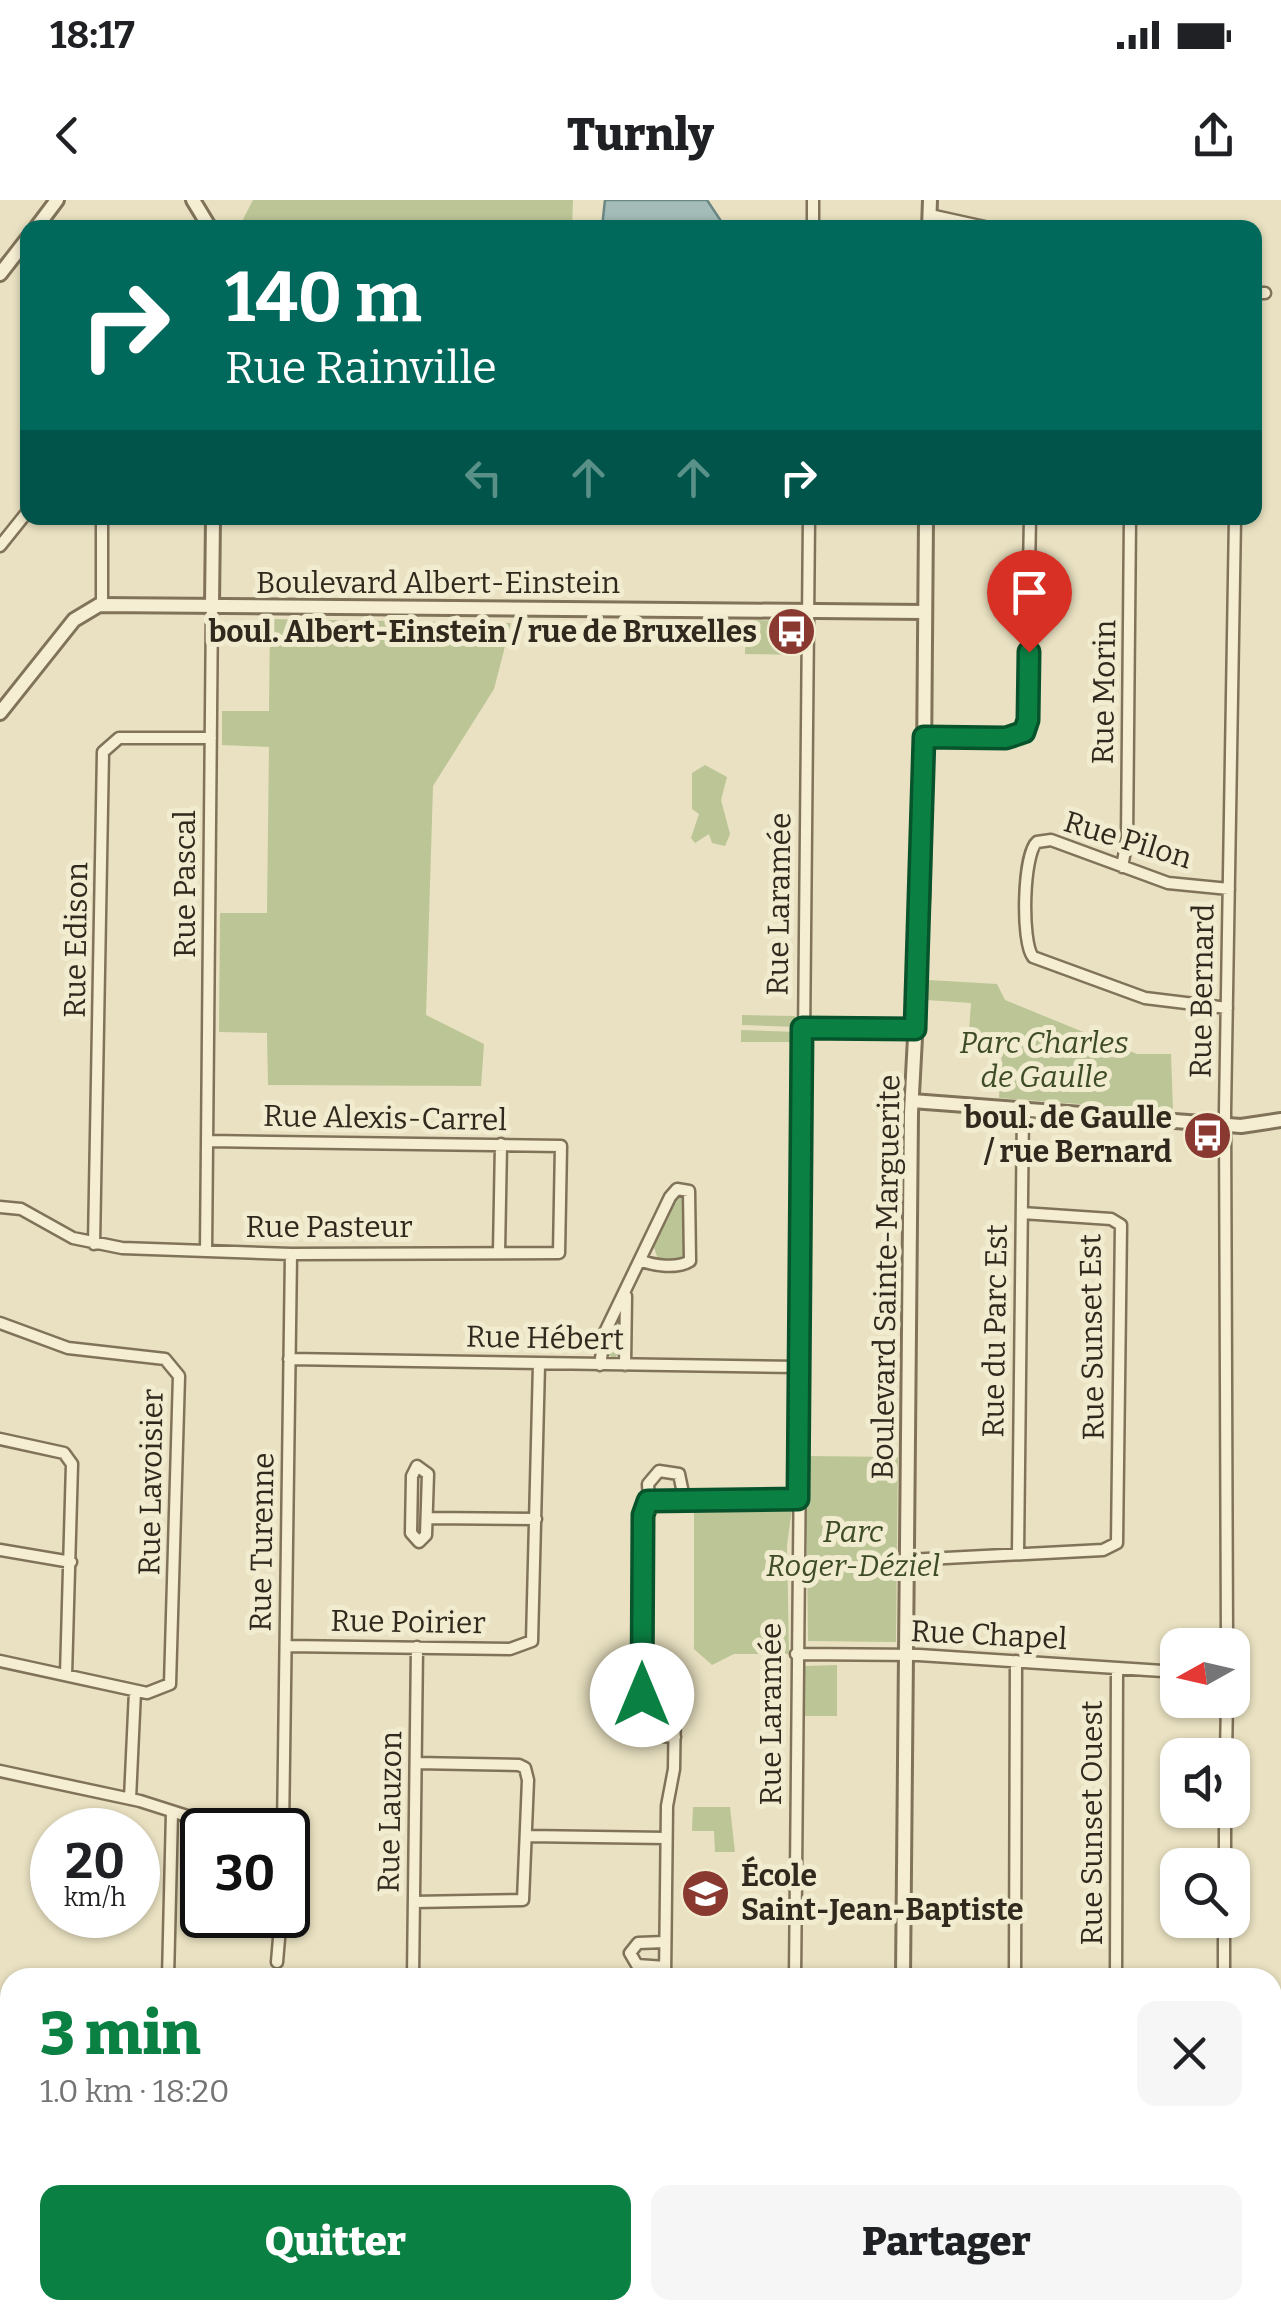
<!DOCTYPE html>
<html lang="fr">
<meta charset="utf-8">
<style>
body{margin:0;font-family:Bitter,serif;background:#f6f6f6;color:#202124;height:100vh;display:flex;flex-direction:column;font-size:38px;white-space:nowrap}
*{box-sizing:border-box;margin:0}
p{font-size:32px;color:#757577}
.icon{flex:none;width:55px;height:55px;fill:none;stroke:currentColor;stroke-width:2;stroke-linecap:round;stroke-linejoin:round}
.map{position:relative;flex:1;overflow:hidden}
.side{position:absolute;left:0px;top:1768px;width:1282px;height:352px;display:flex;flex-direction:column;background:#fff;border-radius:30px 30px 0 0;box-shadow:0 2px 8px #0004}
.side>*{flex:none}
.banner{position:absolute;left:20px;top:20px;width:1242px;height:305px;border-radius:20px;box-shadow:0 2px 8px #0004;background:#00695c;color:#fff;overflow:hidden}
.needle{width:65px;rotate:262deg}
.fabs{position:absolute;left:1160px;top:1428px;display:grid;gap:20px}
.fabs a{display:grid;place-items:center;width:90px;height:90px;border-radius:20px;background:#fff;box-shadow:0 2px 8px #0004;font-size:50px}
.speed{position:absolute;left:30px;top:1608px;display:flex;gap:20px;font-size:50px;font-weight:700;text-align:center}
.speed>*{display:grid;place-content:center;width:130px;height:130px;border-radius:50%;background:#fff;box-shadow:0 2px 8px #0004;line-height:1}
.speed small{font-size:25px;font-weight:400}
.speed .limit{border:5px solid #111;border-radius:15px;background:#fff;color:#111}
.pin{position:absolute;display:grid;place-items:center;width:85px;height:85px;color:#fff;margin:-102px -42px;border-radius:50% 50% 50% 0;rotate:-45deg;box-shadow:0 0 10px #0007}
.pin .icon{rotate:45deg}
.me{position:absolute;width:110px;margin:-55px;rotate:0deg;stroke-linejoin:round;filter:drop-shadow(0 0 8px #0008)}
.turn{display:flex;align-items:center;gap:35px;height:210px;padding:0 40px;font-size:45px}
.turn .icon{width:130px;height:130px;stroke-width:2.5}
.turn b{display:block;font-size:70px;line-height:85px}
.lanes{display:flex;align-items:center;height:95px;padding:0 40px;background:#0003;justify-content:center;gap:50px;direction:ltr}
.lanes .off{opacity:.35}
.round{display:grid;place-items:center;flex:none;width:105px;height:105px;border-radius:20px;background:#f6f6f6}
.head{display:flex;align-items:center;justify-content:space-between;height:170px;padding:0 40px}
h1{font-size:60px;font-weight:800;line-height:75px;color:#0b8043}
.action{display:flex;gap:20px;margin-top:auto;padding:20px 40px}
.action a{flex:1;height:115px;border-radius:20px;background:#0b8043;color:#fff;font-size:40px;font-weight:800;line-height:115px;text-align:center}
.action a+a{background:#f6f6f6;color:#202124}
.status{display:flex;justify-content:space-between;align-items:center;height:70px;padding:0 50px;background:#fff;direction:ltr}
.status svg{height:28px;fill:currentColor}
header{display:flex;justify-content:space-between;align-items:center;height:130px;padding:0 40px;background:#fff;font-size:45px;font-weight:800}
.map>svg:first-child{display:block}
.green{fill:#bbc596}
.water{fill:#a3bcb7;stroke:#6b8884;stroke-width:2.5}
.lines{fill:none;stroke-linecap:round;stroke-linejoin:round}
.minor-casing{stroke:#80735a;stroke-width:15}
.tertiary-casing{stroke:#80735a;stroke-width:18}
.trunk-casing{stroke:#4e412e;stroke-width:22}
.minor{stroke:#f5eed3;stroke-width:10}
.tertiary{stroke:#f5eed3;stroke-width:12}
.trunk{stroke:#ddc17a;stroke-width:18}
.route-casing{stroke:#07532c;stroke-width:25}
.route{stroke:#0b8043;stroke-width:18}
.labels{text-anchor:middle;stroke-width:10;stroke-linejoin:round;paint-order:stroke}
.street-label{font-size:30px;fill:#31291d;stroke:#f1ebcf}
.poi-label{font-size:30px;font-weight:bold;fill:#31291d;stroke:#f1ebcf;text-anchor:end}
.park-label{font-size:30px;font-style:italic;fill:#3e4c26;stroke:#f1ebcf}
</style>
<div class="status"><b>18:17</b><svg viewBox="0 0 49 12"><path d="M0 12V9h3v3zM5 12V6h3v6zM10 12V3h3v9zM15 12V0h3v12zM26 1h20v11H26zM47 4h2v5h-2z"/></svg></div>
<header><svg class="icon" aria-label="back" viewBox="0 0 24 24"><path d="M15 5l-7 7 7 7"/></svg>Turnly<svg class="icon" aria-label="share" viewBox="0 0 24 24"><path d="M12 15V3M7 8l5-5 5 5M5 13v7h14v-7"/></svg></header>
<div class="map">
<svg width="1281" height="2118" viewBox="0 0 1281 2118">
<rect width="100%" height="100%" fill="#e9e1c1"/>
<path class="green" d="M 253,0 L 573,0 L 572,27 L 239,27 Z
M 270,419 L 511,423 L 494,489 L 433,586 L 426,815 L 484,844 L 481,886 L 268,885 L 267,833 L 219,832 L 220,713 L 267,713 L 269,547 L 222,545 L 222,511 L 269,511 Z
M 746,420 L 793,421 L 803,432 L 802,455 L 745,454 Z
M 705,565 L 727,577 L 721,600 L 730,634 L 725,646 L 712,643 L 709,634 L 695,643 L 691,638 L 699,614 L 692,609 L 692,573 Z
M 928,780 L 997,784 L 1005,800 L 1137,854 L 1171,854 L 1173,911 L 999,898 L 1002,849 L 968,846 L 971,803 L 927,800 Z
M 742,815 L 795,816 L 795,827 L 742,825 Z
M 741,830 L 795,832 L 795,842 L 741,842 Z
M 686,997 L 686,1058 L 658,1059 L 653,1045 L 676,998 Z
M 620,1116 L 620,1152 L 614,1159 L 607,1154 Z
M 806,1256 L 898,1257 L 896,1442 L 808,1441 Z
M 694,1304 L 792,1309 L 787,1345 L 789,1454 L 734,1454 L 712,1465 L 694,1449 Z
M 837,1465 L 837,1516 L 803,1516 L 805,1466 Z
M644 1515a14 14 0 1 1 28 0a14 14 0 1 1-28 0Z
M 693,1607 L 730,1607 L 735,1652 L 715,1652 L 714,1631 L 692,1631 Z"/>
<path class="water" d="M 605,0 L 707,0 L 725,27 L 602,27 Z"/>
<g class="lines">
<defs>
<path id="minor" d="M 930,15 L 989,28
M 813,28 L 813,0
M 1255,93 L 1265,93
M 0,346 L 28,311
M 102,405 L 102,318
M 924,537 C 951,537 1009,549 1026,527 L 1030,318
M 1122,667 L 1127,640 L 1130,318
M 1227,808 L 1145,798 L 1033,757 C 1021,742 1023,654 1037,642 L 1051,640 L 1168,683 L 1229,689
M 802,828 L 915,829
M 0,1007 L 21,1009 L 73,1038 L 122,1048 L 291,1054 L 559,1053 L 561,946 L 208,941
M 94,1044 L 103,552 L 119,538 L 211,538
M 206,1051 L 212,406
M 499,1052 L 501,944
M 0,1123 L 68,1148 L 165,1159 L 179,1176 L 170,1484 L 147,1493 L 0,1461
M 289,1159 L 799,1167
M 600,1165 L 605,1132 L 670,997 L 677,989 L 689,991 L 690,1061 C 677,1069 654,1066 640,1060
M 625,1165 L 626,1096
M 0,1239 L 64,1253 L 72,1264 L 66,1475
M 417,1266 L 428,1274 L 426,1335 L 419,1342 L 411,1333 L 412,1276 Z
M 649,1300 L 798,1299
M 427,1318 L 536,1319
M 0,1350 L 71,1362
M 1018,1354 L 1023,909
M 907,1360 L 1103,1350 L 1117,1343 L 1121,1025 L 1111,1019 L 1022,1013
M 1227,1445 L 1225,912 L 1235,318
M 286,1446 L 510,1449 L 532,1441 L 539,1164
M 796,1454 L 919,1455 L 1178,1472
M 642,1495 L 670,1496 L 675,1504 L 674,1569 L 667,1606 L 665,1778
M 675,1537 L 649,1535 L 640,1518 L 643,1315 L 649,1300 L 648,1284 L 659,1271 L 679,1274 L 684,1298
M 1226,1555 L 1227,1500
M 0,1571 L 140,1601 L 187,1616 L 283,1618
M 130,1599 L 135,1491
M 283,1630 L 291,1054
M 527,1636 L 666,1638
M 1225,1665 L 1225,1610
M 414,1702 L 523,1700 L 528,1580 L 525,1568 L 519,1565 L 416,1563
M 277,1762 L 281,1715
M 665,1767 L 637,1765 L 630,1753 L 638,1743 L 665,1742
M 168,1778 L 172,1612
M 413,1778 L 417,1447
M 795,1778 L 809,318
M 1015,1778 L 1016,1461
M 1116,1778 L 1117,1468
M 1224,1778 L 1224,1720
M 1272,2104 L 1281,2104
M 45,2118 L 45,2110
M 1015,2118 L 1015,2110
M 1221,2118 L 1221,2110"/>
<path id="tertiary" d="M 193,0 L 210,28
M 36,28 L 57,0
M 929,28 L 930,0
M 0,74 L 28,38
M 212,406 L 213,318
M 0,513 L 74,420 L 99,405 L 925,412
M 912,901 L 1241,926 L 1281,920
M 903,1778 L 911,913 L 923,687 L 926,318"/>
<path id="trunk" d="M 0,1871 L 10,1874
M 370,2110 L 374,2118
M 906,2110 L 935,2118"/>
</defs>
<use href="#minor" class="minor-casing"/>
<use href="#tertiary" class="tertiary-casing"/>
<use href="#trunk" class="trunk-casing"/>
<use href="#minor" class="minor"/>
<use href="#tertiary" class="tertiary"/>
<use href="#trunk" class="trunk"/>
</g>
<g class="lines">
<defs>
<path id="route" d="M 642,1495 L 643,1315 L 648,1301 L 798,1299 L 802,828 L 915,829 L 924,537 L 1006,538 L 1024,532 L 1028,520 L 1029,452"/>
</defs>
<use href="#route" class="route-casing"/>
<use href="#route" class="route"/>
</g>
<defs>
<symbol id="bus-disc" viewBox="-11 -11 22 22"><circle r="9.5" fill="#8a3930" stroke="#f1ebcf"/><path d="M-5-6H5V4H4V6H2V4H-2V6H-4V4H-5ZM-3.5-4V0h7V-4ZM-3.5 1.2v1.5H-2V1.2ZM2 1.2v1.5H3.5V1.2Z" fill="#fff"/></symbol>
<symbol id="school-disc" viewBox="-11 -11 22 22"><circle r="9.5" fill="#8a3930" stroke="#f1ebcf"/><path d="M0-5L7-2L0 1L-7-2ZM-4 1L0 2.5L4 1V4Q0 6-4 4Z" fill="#fff"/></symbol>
</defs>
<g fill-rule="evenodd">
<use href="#bus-disc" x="764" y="404" width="55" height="55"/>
<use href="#bus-disc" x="1180" y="908" width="55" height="55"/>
<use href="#school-disc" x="678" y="1666" width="55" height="55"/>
</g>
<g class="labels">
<g class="street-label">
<text x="438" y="393">Boulevard Albert-Einstein</text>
<text transform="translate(1104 492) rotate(-89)" y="10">Rue Morin</text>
<text transform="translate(1128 640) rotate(17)" y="10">Rue Pilon</text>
<text transform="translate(185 684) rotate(-90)" y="10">Rue Pascal</text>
<text transform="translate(779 704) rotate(-89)" y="10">Rue Laramée</text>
<text transform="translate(76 740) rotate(-89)" y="10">Rue Edison</text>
<text transform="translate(1202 791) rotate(-89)" y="10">Rue Bernard</text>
<text transform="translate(385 918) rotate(1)" y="10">Rue Alexis-Carrel</text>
<text x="329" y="1037">Rue Pasteur</text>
<text transform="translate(886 1077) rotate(-89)" y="10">Boulevard Sainte-Marguerite</text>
<text transform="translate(995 1131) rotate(-89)" y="10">Rue du Parc Est</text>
<text transform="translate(1092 1137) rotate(-91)" y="10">Rue Sunset Est</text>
<text transform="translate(545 1138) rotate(1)" y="10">Rue Hébert</text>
<text transform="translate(151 1282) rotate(-89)" y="10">Rue Lavoisier</text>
<text transform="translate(262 1342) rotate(-89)" y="10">Rue Turenne</text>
<text transform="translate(408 1422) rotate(1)" y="10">Rue Poirier</text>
<text transform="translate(989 1435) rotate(3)" y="10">Rue Chapel</text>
<text transform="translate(771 1514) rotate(-90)" y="10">Rue Laramée</text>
<text transform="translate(390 1612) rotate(-89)" y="10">Rue Lauzon</text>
<text transform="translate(1092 1623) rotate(-90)" y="10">Rue Sunset Ouest</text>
</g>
<g class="poi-label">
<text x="757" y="442">boul. Albert-Einstein / rue de Bruxelles</text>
<text x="1172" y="928">boul. de Gaulle<tspan x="1172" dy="34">/ rue Bernard</tspan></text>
<text x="741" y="1686" text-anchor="start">École<tspan x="741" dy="34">Saint-Jean-Baptiste</tspan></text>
</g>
<g class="park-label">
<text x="1044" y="853">Parc Charles<tspan x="1044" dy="34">de Gaulle</tspan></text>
<text x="853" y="1342">Parc<tspan x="853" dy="34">Roger-Déziel</tspan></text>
</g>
</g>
</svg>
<div class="fabs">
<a><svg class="needle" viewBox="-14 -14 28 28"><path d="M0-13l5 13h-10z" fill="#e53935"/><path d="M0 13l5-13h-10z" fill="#757577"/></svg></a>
<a><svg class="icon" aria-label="sound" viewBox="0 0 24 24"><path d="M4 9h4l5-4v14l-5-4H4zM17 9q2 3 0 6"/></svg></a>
<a><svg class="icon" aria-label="search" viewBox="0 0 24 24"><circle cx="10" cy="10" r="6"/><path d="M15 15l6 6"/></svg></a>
</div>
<div class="speed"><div>20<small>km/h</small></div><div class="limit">30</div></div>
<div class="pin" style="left:1029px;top:452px;background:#d93025"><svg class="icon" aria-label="arrive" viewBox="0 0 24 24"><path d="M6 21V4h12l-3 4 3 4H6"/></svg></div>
<svg class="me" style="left:642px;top:1495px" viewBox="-20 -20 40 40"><circle r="19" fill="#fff"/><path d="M0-13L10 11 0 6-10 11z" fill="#0b8043"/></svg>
<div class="banner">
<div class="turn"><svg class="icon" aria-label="right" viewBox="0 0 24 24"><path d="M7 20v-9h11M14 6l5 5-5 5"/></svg><div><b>140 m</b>Rue Rainville</div></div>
<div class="lanes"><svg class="icon off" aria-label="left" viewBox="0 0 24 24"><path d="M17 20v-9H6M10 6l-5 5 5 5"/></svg><svg class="icon off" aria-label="ahead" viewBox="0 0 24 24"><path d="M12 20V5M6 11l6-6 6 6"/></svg><svg class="icon off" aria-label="ahead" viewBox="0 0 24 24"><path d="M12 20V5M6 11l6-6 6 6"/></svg><svg class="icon" aria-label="right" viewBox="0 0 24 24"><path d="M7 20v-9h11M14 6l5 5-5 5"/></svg></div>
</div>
<section class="side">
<div class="head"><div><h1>3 min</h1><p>1.0 km · 18:20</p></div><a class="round"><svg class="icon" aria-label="close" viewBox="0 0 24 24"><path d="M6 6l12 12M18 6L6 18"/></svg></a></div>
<div class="action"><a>Quitter</a><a>Partager</a></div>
</section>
</div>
